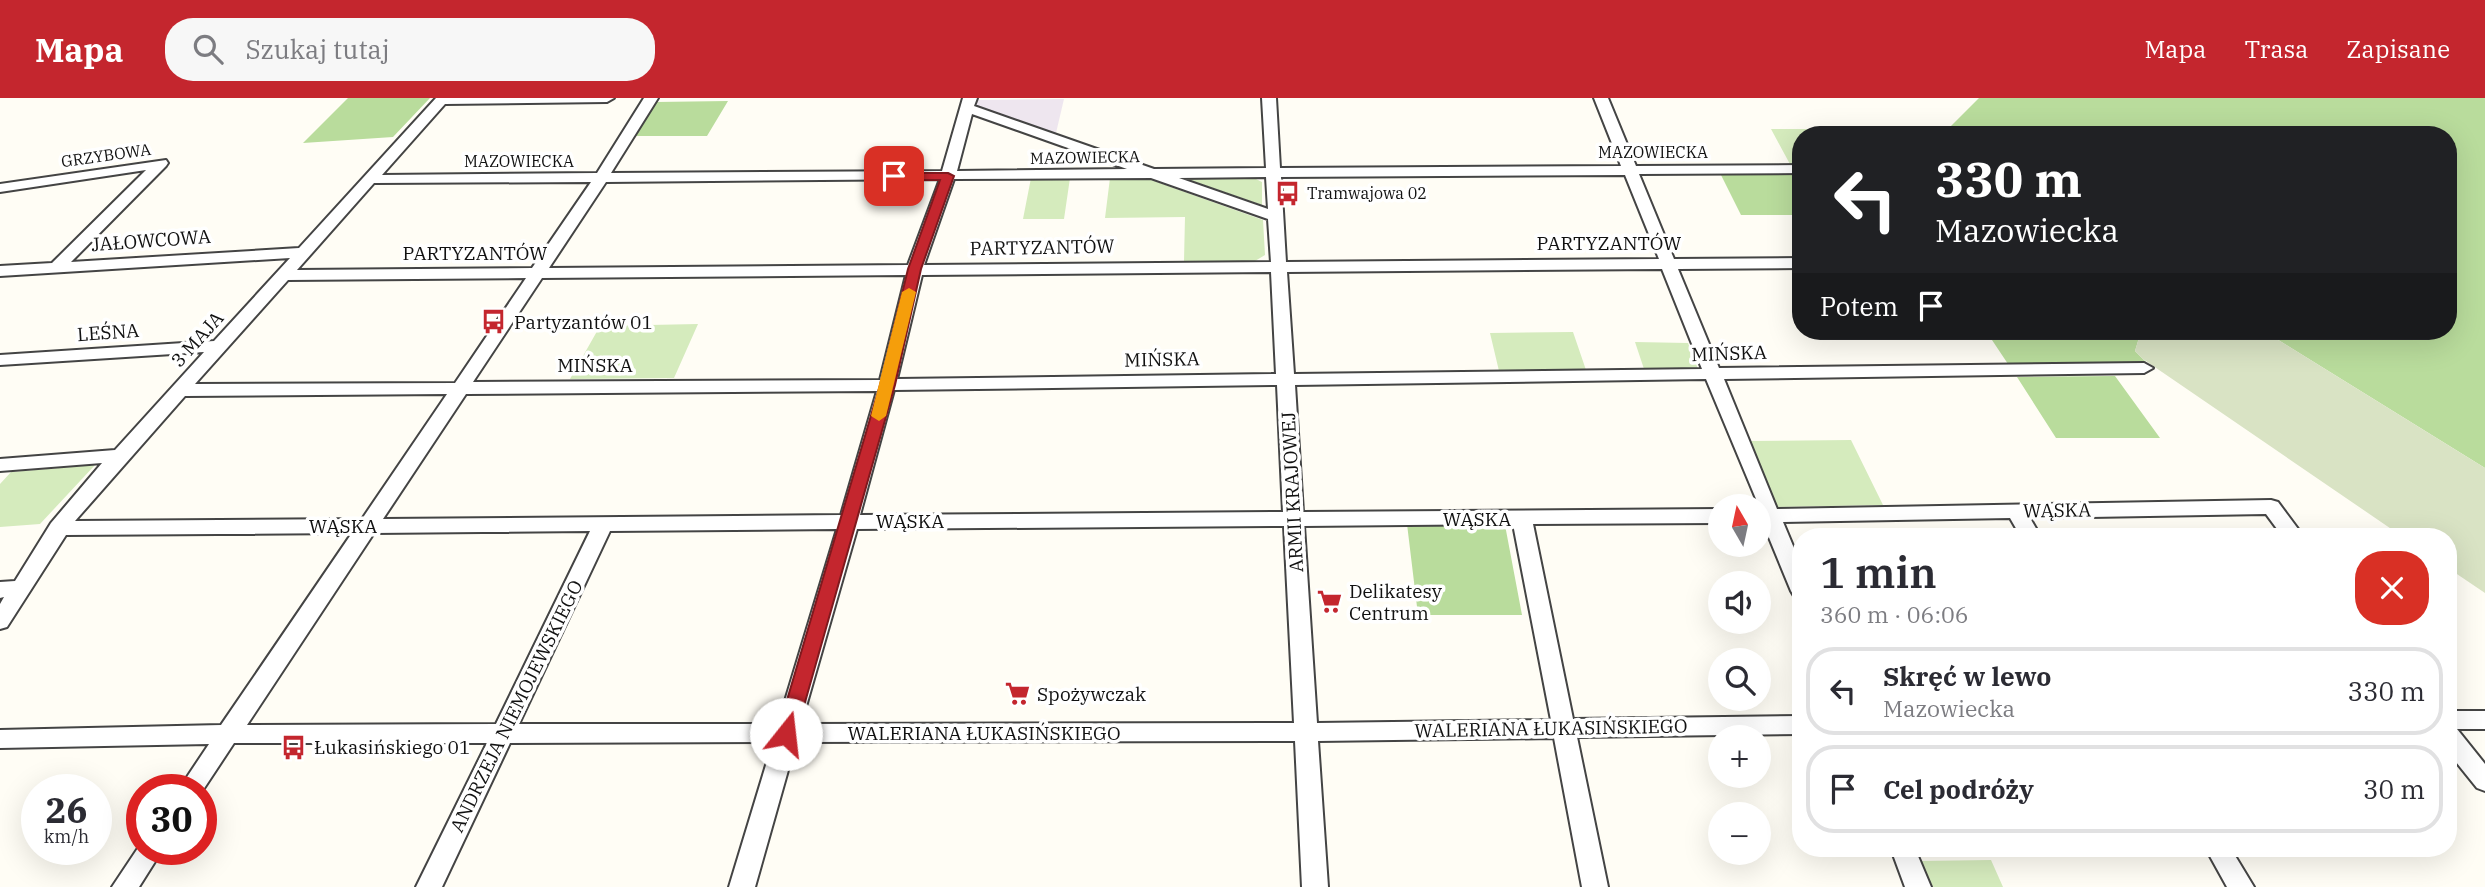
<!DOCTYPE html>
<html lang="pl">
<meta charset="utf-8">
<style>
body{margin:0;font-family:"IBM Plex Serif",serif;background:#f7f7f7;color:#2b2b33;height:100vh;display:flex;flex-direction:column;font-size:26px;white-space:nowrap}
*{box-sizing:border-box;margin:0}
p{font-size:23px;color:#7c7c81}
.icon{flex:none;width:38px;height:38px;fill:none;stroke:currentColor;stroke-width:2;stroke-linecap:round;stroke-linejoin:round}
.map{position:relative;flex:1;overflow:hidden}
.details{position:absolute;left:1792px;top:430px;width:665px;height:329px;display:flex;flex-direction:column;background:#fff;border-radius:28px;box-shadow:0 7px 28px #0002}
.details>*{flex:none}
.hud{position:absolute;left:1792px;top:28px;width:665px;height:214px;border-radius:28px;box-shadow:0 7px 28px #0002;background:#202124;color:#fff;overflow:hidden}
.needle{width:46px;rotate:351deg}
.tools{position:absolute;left:1708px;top:396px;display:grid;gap:14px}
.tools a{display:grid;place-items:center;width:63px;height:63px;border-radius:50%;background:#fff;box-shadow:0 7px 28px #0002;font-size:35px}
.speed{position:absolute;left:21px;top:676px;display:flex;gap:14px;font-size:35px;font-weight:700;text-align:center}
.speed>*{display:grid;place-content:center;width:91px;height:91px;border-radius:50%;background:#fff;box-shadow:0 7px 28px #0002;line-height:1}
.speed small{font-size:18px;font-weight:400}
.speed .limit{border:10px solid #d22;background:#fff;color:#111}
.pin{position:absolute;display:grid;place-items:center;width:60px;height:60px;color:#fff;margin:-30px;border-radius:14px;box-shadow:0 4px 10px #0006}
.me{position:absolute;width:77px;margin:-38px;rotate:16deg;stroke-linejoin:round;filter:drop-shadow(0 0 5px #0008)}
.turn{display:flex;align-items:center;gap:24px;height:147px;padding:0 28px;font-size:32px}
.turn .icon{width:91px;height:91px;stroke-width:2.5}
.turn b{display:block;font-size:49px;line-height:60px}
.then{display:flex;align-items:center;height:66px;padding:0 28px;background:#0003;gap:14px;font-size:26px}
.round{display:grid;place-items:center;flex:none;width:74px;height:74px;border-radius:28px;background:#f7f7f7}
.overview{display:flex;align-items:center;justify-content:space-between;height:119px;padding:0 28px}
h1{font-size:42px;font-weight:600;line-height:52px}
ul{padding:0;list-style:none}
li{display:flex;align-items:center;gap:21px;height:88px;margin:0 14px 10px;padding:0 14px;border:4px solid #e1e1e2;border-radius:28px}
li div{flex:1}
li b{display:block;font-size:26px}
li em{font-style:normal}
header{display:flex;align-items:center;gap:42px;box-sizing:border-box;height:98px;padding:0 35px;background:#c4262e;color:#fff}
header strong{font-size:33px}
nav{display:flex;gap:38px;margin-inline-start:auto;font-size:24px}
.search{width:490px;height:63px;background:#f7f7f7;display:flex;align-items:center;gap:18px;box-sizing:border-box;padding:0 24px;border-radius:28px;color:#7c7c81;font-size:26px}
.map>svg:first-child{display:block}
.industrial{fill:#eee6ef}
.green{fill:#d5ebbd}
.forest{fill:#b9dc9c}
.cemetery{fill:#d9e3c4}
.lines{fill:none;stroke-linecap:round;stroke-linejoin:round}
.street-casing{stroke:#444;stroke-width:4}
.street{fill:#fff;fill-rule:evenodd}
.route{fill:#c4262e;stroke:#7f191e;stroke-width:2}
.slow{fill:#f59e0b}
.labels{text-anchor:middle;stroke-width:7;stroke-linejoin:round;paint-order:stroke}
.far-street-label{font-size:16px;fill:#111;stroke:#fff}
.far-poi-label{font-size:16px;fill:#111;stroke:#fff;text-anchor:start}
.street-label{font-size:19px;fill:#111;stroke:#fff}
.poi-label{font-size:19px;fill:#111;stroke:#fff;text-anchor:start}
</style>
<header>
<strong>Mapa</strong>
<div class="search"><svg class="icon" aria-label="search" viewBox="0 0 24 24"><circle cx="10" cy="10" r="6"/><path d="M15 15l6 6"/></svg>Szukaj tutaj</div>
<nav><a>Mapa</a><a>Trasa</a><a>Zapisane</a></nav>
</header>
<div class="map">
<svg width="2485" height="789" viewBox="0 0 2485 789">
<rect width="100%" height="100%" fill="#fffdf5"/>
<path class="industrial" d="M 1064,1 L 1056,35 L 972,9 L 975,2 Z"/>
<path class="green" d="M 1771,31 L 1844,31 L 1847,37 L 1801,37 L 1801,68 L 1791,68 Z
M 1143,79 L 1263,122 L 1265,157 L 1255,163 L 1184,163 L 1185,119 L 1105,120 L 1110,80 Z
M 1181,79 L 1252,79 L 1262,84 L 1262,107 Z
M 1031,80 L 1070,80 L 1064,121 L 1023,121 Z
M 698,226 L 674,280 L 570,281 L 600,228 Z
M 1573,234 L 1586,272 L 1499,273 L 1490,235 Z
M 1635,244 L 1688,245 L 1698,271 L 1644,271 Z
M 1851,342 L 1883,407 L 1775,409 L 1748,343 Z
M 95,367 L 40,426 L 0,429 L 0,386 L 11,374 Z
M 1991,762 L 2003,789 L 1931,789 L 1919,763 Z"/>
<path class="forest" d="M 348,0 L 430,0 L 393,39 L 303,45 Z
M 1979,0 L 2485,0 L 2485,370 L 2264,233 L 2448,233 L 2448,37 L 1942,37 Z
M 728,3 L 707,38 L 633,38 L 656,4 Z
M 1801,76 L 1801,117 L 1741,117 L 1721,77 Z
M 1986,233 L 2141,233 L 2135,253 L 2146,264 L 2008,266 Z
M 2115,278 L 2160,340 L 2056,340 L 2017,279 Z
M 1501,425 L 1505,427 L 1522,517 L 1418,517 L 1407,426 Z"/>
<path class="cemetery" d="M 2141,233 L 2264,233 L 2485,370 L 2485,495 L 2448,470 L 2448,439 L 2403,439 L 2143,261 L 2135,253 Z"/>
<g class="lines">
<defs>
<path id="street" d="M 436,0 L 614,0 L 607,4 L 445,6 L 382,77 L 597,75 L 644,0 L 658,0 L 611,75 L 942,73 L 963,0 L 977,0 L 974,8 L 1154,71 L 1266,70 L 1262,0 L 1276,0 L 1280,70 L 1621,68 L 1594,0 L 1608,0 L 1636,68 L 1801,67 L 1801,75 L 1639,76 L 1674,161 L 1801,160 L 1801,170 L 1678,171 L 1719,270 L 2144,265 L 2153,270 L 2144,275 L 1724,281 L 1777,411 L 2271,402 L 2278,404 L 2304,439 L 2283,439 L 2266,416 L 2030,420 L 2041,439 L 2021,439 L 2010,420 L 1783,424 L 1801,467 L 1801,501 L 1794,498 L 1791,493 L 1763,425 L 1759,425 L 1759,408 L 1706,281 L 1295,287 L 1303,414 L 1720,411 L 1720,425 L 1533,426 L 1573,621 L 1801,618 L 1801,636 L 1577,639 L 1608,789 L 1582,789 L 1554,640 L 1318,643 L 1328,789 L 1302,789 L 1295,643 L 796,644 L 755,789 L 729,789 L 773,644 L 510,645 L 442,789 L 416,789 L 487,645 L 234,645 L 201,695 L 201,691 L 179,691 L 209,646 L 0,650 L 0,632 L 221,627 L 352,435 L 66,437 L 7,529 L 0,531 L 0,506 L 4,499 L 0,500 L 0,484 L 15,483 L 51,425 L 102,365 L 0,373 L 0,361 L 115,352 L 204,254 L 0,267 L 0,257 L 214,243 L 290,160 L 0,178 L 0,168 L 52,165 L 146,72 L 0,94 L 0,86 L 166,62 L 168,65 L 166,68 L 71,164 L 299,150 ZM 972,16 L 1127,71 L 957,73 ZM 1625,77 L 1659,161 L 1286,164 L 1281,79 ZM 1266,79 L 1268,111 L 1179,80 ZM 1151,80 L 1268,121 L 1271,164 L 924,167 L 954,81 ZM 940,81 L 908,167 L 549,170 L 606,84 ZM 591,84 L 532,170 L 297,172 L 374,85 ZM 1662,171 L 1702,271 L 1294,276 L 1287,174 ZM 1271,174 L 1276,276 L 897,281 L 922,177 ZM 906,177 L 880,282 L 473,284 L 542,180 ZM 526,180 L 455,285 L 195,286 L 288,182 ZM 1277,287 L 1283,414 L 860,417 L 894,292 ZM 877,293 L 841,417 L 383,421 L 466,296 ZM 447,296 L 362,421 L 75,423 L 185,298 ZM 1513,426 L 1551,622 L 1317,625 L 1304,428 ZM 1284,428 L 1294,625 L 801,626 L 857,431 ZM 837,431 L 778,626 L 519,626 L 610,433 ZM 590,433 L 496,626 L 247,627 L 374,435 Z
M 2448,613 L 2485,613 L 2485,631 L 2457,631 L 2485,666 L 2485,693 L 2477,690 L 2448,654 Z
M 142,744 L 142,751 L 163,751 L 139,789 L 112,789 Z
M 1891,751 L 1915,751 L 1931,789 L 1905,789 Z
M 2206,751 L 2231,751 L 2254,789 L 2227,789 Z"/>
</defs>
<use href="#street" class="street-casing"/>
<use href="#street" class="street"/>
</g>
<path class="route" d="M 948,75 L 954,78 L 921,171 L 895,287 L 796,636 L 793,642 L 786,644 L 779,642 L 777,636 L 880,287 L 908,171 L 940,82 L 894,82 L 888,78 L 894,75 Z"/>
<path class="slow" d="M 909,190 L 916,194 L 886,318 L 879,323 L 871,318 L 902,194 Z"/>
<defs>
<symbol id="bus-bare" viewBox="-9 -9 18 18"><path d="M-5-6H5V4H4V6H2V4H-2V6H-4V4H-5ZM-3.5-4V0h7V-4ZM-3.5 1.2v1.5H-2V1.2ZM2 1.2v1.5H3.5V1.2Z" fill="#c4262e" stroke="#fff" stroke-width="2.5" paint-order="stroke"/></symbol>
<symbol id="supermarket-bare" viewBox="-9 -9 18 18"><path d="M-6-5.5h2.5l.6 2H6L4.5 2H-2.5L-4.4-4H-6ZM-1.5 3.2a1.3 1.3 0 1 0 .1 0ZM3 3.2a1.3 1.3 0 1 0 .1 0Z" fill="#c4262e" stroke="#fff" stroke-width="2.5" paint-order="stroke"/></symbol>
</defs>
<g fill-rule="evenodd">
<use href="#bus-bare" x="1270" y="78" width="35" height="35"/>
<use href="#bus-bare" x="476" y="206" width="35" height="35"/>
<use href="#supermarket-bare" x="1312" y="486" width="35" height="35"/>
<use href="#supermarket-bare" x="1000" y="578" width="35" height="35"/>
<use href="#bus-bare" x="276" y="632" width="35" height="35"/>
</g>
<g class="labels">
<g class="far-street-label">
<text x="1653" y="60">MAZOWIECKA</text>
<text transform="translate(106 57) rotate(-8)" y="6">GRZYBOWA</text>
<text transform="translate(1085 59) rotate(-1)" y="6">MAZOWIECKA</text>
<text x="519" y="69">MAZOWIECKA</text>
</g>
<g class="far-poi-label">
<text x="1307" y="101">Tramwajowa 02</text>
</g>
<g class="street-label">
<text transform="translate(151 142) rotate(-4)" y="7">JAŁOWCOWA</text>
<text x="1609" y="152">PARTYZANTÓW</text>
<text transform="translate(1042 149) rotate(-1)" y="7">PARTYZANTÓW</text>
<text x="475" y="162">PARTYZANTÓW</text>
<text transform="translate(108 234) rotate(-4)" y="7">LEŚNA</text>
<text transform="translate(197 241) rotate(-48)" y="7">3 MAJA</text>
<text transform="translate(1729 255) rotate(-2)" y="7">MIŃSKA</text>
<text transform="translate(1162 261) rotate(-1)" y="7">MIŃSKA</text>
<text x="595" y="274">MIŃSKA</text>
<text transform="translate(1292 394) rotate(-93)" y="7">ARMII KRAJOWEJ</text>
<text transform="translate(2057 412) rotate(-1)" y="7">WĄSKA</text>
<text x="1477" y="428">WĄSKA</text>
<text x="910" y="430">WĄSKA</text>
<text x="343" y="435">WĄSKA</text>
<text transform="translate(516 608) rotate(-64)" y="7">ANDRZEJA NIEMOJEWSKIEGO</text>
<text transform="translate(1551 630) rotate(-1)" y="7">WALERIANA ŁUKASIŃSKIEGO</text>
<text x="984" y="642">WALERIANA ŁUKASIŃSKIEGO</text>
</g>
<g class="poi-label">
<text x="514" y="231">Partyzantów 01</text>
<text x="1349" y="500">Delikatesy<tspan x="1349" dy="22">Centrum</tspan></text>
<text x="1037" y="603">Spożywczak</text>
<text x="314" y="656">Łukasińskiego 01</text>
</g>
</g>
</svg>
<div class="tools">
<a><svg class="needle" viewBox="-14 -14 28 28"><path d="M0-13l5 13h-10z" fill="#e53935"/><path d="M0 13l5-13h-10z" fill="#7c7c81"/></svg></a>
<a><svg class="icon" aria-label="sound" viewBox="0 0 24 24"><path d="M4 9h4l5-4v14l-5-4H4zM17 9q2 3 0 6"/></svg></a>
<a><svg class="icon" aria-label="search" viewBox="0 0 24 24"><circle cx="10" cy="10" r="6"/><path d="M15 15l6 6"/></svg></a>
<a>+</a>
<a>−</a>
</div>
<div class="speed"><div>26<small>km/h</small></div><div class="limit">30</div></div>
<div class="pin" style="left:894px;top:78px;background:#d93025"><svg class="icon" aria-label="arrive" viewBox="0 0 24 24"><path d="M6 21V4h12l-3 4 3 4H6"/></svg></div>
<svg class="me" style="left:786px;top:636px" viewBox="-20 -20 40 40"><circle r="19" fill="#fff"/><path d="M0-13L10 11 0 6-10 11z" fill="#c4262e"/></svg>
<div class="hud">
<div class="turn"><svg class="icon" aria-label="left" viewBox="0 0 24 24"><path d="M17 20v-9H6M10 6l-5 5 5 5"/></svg><div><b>330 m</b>Mazowiecka</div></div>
<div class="then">Potem<svg class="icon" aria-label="arrive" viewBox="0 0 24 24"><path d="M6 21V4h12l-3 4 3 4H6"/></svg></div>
</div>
<section class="details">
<div class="overview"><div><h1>1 min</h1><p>360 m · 06:06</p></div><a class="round" style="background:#d93025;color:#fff"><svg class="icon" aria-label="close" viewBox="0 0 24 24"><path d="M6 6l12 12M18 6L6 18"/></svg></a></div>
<ul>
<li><svg class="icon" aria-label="left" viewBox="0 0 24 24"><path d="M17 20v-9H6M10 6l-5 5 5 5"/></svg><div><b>Skręć w lewo</b><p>Mazowiecka</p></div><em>330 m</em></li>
<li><svg class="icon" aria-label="arrive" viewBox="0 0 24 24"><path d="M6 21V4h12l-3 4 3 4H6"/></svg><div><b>Cel podróży</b></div><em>30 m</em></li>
</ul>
</section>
</div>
